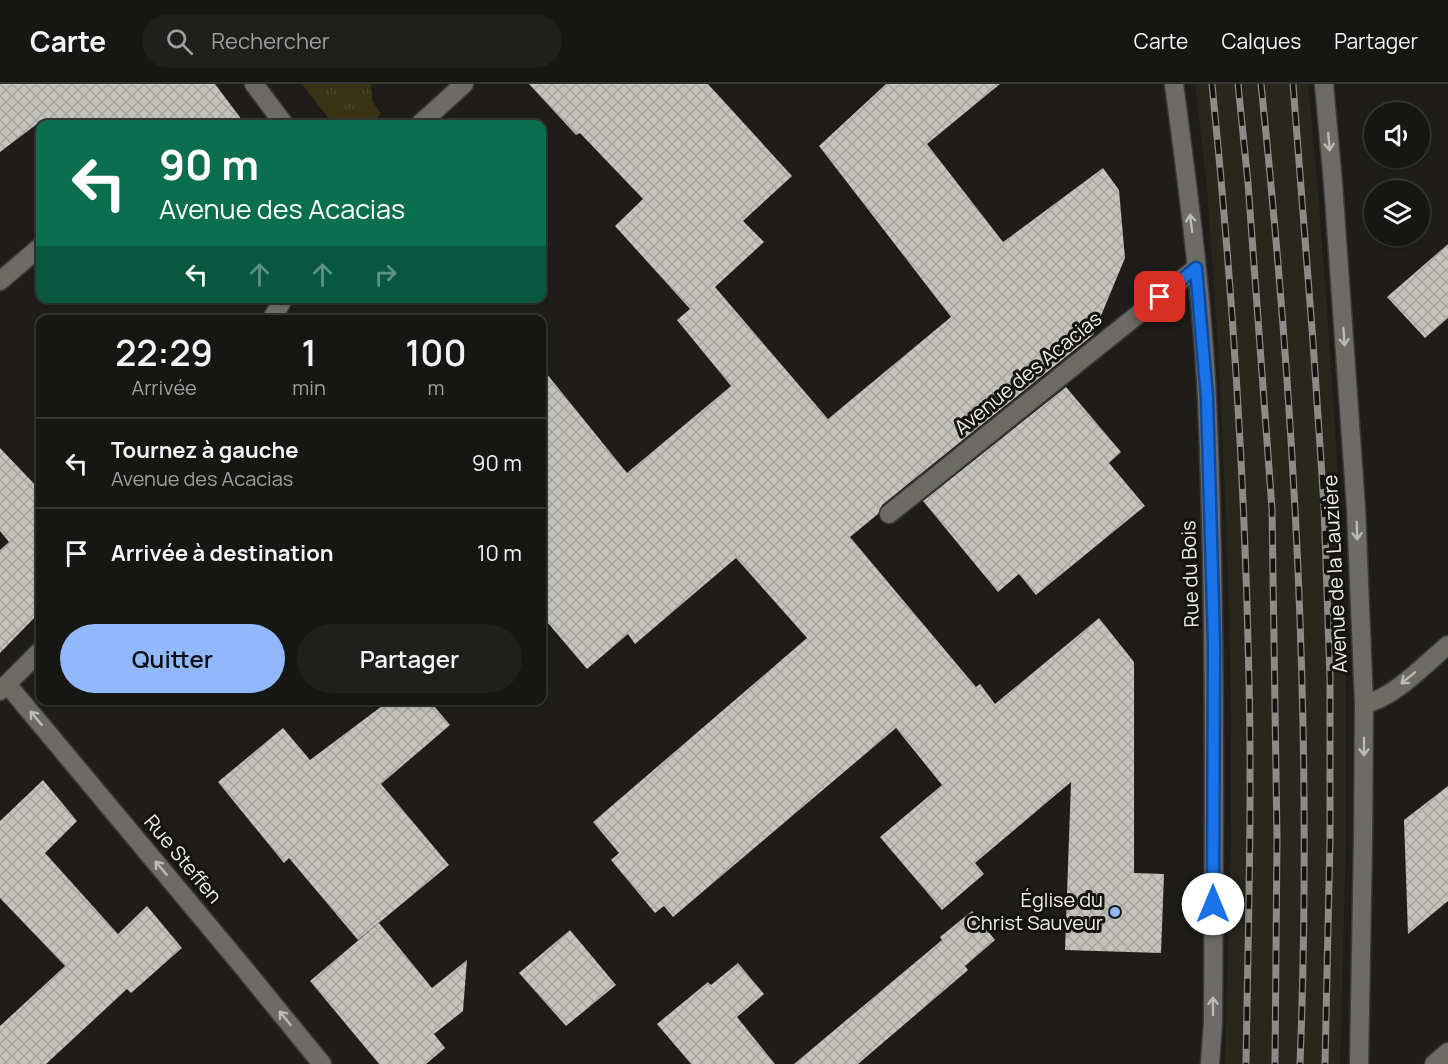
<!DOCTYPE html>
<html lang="fr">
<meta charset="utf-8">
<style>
body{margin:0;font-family:Manrope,sans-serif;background:#1f1f1c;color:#f1f3f6;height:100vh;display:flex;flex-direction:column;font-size:22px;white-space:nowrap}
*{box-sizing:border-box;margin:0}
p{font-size:20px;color:#9e9fa0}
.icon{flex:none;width:33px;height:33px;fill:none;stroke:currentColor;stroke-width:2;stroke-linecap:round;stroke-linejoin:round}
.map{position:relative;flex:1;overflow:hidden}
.panel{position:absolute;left:36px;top:231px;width:510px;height:390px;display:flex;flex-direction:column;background:#161613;border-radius:12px;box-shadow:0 2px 4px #0004,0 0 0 2px #353533}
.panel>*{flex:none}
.banner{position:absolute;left:36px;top:36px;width:510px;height:183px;border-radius:12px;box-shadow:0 2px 4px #0004,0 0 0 2px #353533;background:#0b6e4f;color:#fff;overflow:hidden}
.fabs{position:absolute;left:1364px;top:18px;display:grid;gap:12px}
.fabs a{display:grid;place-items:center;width:66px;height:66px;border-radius:50%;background:#161613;box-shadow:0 2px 4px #0004,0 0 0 2px #353533;font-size:30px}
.pin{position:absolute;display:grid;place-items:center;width:51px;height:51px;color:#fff;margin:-26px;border-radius:12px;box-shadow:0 3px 9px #0006}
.me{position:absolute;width:66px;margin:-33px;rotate:0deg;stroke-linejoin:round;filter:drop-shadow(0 0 4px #0008)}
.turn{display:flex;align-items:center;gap:21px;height:126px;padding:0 24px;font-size:27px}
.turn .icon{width:78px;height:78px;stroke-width:2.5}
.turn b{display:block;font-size:42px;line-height:51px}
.lanes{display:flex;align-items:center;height:57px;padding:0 24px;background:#0003;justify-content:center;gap:30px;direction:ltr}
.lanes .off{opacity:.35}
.eta{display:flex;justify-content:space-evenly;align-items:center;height:102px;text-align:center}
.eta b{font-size:36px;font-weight:600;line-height:42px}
.cta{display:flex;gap:12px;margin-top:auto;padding:12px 24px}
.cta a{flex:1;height:69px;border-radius:36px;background:#91b8fd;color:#111;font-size:24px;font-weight:600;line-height:69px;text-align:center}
.cta a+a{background:#1f1f1c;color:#f1f3f6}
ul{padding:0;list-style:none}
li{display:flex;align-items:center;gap:18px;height:90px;padding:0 24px;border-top:2px solid #353533}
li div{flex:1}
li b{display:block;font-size:22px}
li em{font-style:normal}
header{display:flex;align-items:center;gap:36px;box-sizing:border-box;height:84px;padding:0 30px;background:#161613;border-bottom:2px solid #353533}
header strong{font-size:28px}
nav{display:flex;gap:33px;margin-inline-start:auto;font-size:21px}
.search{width:420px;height:54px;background:#1f1f1c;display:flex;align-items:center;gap:15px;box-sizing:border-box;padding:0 21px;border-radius:33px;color:#9e9fa0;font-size:22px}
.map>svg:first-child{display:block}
.built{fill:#29261c}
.grass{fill:url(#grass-tufts)}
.building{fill:url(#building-cross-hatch)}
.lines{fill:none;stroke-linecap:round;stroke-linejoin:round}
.minor-casing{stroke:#3b3a38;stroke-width:21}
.minor{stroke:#6c6b65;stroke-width:18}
.rail-casing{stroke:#8c8b87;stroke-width:7}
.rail{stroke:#151410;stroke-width:4.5;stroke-dasharray:14;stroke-linecap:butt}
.oneway{stroke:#bbbab5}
.route-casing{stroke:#114b97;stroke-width:15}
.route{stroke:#1a73e8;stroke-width:10}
.poi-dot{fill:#91b8fd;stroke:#151410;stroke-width:2}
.labels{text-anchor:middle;stroke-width:6;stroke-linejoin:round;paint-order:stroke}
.street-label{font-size:20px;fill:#efeeeb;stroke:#151410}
.poi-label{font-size:20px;fill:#efeeeb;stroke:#151410;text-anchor:end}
</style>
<header>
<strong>Carte</strong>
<div class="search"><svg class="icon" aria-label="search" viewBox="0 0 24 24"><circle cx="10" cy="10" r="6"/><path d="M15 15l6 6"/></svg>Rechercher</div>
<nav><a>Carte</a><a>Calques</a><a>Partager</a></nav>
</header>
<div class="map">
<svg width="1448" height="980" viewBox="0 0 1448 980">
<defs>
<pattern id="grass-tufts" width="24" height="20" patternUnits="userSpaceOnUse" patternTransform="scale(1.5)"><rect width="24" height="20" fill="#393213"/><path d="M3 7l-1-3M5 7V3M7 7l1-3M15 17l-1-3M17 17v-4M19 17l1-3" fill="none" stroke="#4c462a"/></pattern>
<pattern id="building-cross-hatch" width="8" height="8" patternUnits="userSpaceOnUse" patternTransform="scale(1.5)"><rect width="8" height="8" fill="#c3c2bc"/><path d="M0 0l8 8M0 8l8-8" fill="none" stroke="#a4a39e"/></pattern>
</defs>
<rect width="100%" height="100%" fill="#1e1d19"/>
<path class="built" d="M 1195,0 L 1308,0 L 1317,96 L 1330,265 L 1340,425 L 1346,604 L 1346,757 L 1340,980 L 1225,980 L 1231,754 L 1231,608 L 1226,430 L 1218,260 L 1207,104 Z"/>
<path class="grass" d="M 302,0 L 371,0 L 372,16 L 381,30 L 370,40 L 333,40 Z"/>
<path class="building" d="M 0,0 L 215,0 L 245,40 L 37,40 L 0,68 Z
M 529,0 L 708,0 L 792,92 L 743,137 L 764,158 L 715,203 L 828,335 L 951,233 L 819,62 L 886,0 L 1000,0 L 927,60 L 1003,158 L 1103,84 L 1119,106 L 1125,174 L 1093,251 L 882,421 L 878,430 L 850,453 L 976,603 L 980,600 L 995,620 L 1099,534 L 1134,578 L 1134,789 L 1164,790 L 1161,869 L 1065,866 L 1071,698 L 975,779 L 984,790 L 942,826 L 880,753 L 942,701 L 896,644 L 673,833 L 664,822 L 655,829 L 611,776 L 619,769 L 593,738 L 807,554 L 736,474 L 635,560 L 628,550 L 587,585 L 542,532 L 542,284 L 627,389 L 731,302 L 677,236 L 690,225 L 615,142 L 643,115 L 580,49 L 576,51 Z
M 1448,160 L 1448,234 L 1425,254 L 1387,213 Z
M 1066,303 L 1121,368 L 1109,379 L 1145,422 L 1036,511 L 1019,490 L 998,508 L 923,417 Z
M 0,364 L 40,406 L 40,528 L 0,569 L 0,466 L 9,458 L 0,447 Z
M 390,616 L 429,616 L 450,641 L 381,700 L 449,781 L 358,856 L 289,774 L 284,779 L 218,698 L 283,644 L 310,676 Z
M 43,696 L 77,737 L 45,769 L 118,850 L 147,822 L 182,864 L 131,909 L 127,905 L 46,980 L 0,980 L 0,942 L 65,882 L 0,814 L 0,737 Z
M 1448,702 L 1448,817 L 1408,850 L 1404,736 Z
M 972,827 L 995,856 L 965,882 L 968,886 L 858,980 L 794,980 L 942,856 L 940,853 Z
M 379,839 L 432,904 L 467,876 L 463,927 L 434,950 L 445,964 L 426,980 L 379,980 L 310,897 Z
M 570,846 L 616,901 L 566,942 L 519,889 Z
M 738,879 L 764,910 L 737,933 L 775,980 L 691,980 L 657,940 L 708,898 L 711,901 Z"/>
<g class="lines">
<defs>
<path id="minor" d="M 254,0 L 284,40
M 1174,0 C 1188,104 1202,210 1207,315 C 1216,523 1214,730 1213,938 L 1210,980
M 1324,0 L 1333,99 L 1356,424 L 1364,620 L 1363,757 L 1359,980
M 420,40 L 464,0
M 0,197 L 40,163
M 271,236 L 284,214
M 889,430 L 1196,184
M 7,600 L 243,883 L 322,980
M 0,607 L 40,567
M 1364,620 C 1393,615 1425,580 1448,561
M 1434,980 L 1448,968"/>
</defs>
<use href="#minor" class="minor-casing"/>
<use href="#minor" class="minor"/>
<defs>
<path id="rail" d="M 1212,0 C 1232,198 1245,397 1249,595 C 1252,724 1248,852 1246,980
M 1238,0 L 1248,99 L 1272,425 L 1277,755 L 1275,980
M 1261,0 C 1295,326 1313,652 1300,980
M 1293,0 L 1313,258 L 1324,422 L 1330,594 L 1330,755 L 1325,980"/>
</defs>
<use href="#rail" class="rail-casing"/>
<use href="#rail" class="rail"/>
</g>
<defs><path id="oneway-shaft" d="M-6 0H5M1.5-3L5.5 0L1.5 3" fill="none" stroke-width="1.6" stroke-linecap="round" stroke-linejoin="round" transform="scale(1.5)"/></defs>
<g class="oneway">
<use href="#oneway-shaft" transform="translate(1329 58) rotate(85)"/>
<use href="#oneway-shaft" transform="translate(1191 139) rotate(-97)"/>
<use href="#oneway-shaft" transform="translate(1344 253) rotate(86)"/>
<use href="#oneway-shaft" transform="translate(1357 447) rotate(88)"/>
<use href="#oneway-shaft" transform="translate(1408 594) rotate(141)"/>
<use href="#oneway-shaft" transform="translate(36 634) rotate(-130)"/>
<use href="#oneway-shaft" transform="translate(1364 663) rotate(90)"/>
<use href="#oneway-shaft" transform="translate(161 784) rotate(-130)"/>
<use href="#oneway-shaft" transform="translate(1213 922) rotate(-90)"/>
<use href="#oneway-shaft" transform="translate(285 934) rotate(-129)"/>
</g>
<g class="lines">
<defs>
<path id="route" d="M 1160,213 L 1196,184 L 1207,313 L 1214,560 L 1213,820"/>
</defs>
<use href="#route" class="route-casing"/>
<use href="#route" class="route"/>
</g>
<circle class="poi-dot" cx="1115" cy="828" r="6"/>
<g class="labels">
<g class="street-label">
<text transform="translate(1028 289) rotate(-39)" y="7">Avenue des Acacias</text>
<text transform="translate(1190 490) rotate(-92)" y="7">Rue du Bois</text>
<text transform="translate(1335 490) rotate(-93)" y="7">Avenue de la Lauzière</text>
<text transform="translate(183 775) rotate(50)" y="7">Rue Steffen</text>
</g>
<g class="poi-label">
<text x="1103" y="823">Église du<tspan x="1103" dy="23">Christ Sauveur</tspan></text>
</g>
</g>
</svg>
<div class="fabs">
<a><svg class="icon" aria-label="sound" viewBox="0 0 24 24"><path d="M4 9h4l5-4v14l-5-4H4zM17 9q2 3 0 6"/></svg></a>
<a><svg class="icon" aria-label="layers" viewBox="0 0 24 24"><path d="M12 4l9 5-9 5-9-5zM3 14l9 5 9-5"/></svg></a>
</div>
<div class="pin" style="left:1160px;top:213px;background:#d93025"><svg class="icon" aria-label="arrive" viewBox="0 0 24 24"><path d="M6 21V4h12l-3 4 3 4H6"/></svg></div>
<svg class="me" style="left:1213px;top:820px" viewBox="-20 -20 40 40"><circle r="19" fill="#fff"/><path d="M0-13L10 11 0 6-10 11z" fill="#1a73e8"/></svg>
<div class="banner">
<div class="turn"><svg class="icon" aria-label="left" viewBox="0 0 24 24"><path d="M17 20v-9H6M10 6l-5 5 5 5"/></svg><div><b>90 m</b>Avenue des Acacias</div></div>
<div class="lanes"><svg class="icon" aria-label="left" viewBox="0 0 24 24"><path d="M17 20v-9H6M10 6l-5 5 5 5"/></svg><svg class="icon off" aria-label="ahead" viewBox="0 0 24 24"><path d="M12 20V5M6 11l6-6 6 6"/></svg><svg class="icon off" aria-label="ahead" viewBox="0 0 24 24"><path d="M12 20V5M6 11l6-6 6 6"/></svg><svg class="icon off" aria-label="right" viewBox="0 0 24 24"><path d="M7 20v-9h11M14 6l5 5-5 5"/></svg></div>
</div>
<section class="panel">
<div class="eta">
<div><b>22:29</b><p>Arrivée</p></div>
<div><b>1</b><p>min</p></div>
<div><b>100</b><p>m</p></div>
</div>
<ul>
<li><svg class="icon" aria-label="left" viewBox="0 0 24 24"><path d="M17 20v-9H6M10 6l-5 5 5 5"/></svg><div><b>Tournez à gauche</b><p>Avenue des Acacias</p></div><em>90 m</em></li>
<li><svg class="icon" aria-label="arrive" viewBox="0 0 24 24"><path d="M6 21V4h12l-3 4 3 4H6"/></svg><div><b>Arrivée à destination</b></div><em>10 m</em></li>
</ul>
<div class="cta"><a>Quitter</a><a>Partager</a></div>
</section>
</div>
